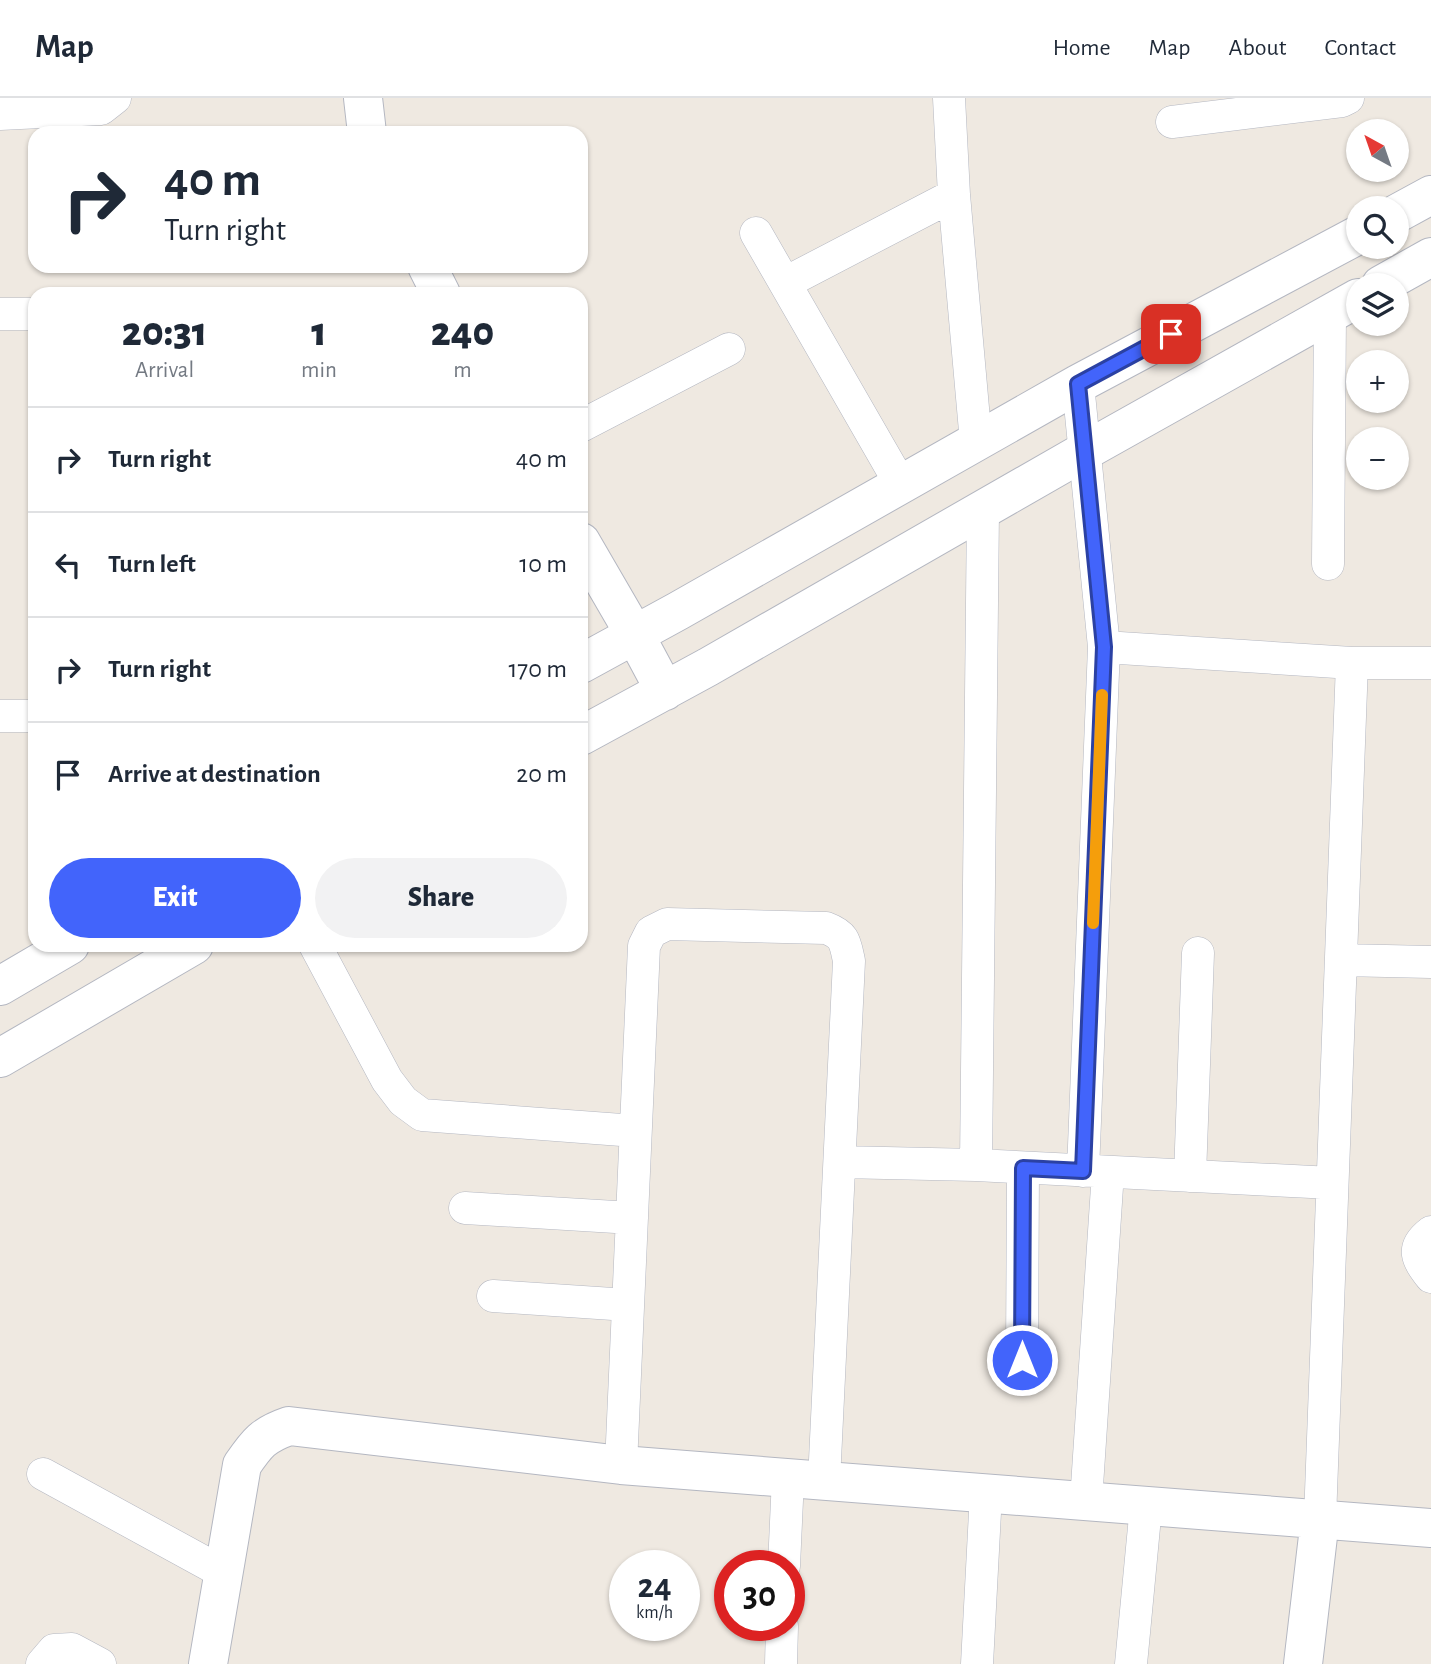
<!DOCTYPE html>
<meta charset="utf-8">
<style>
body{margin:0;font-family:"Alegreya Sans",sans-serif;background:#f2f2f3;color:#1f2937;height:100vh;display:flex;flex-direction:column;font-size:26px;white-space:nowrap}
*{box-sizing:border-box;margin:0}
p{font-size:23px;color:#747a83}
.icon{flex:none;width:38px;height:38px;fill:none;stroke:currentColor;stroke-width:2;stroke-linecap:round;stroke-linejoin:round}
.map{position:relative;flex:1;overflow:hidden}
.panel{position:absolute;left:28px;top:189px;width:560px;height:665px;display:flex;flex-direction:column;background:#fff;border-radius:21px;box-shadow:0 2px 5px #0004}
.panel>*{flex:none}
.guide{position:absolute;left:28px;top:28px;width:560px;height:147px;border-radius:21px;box-shadow:0 2px 5px #0004;background:#fff;color:#1f2937;overflow:hidden}
.needle{width:46px;rotate:320deg}
.buttons{position:absolute;left:1346px;top:21px;display:grid;gap:14px}
.buttons a{display:grid;place-items:center;width:63px;height:63px;border-radius:50%;background:#fff;box-shadow:0 2px 5px #0004;font-size:35px}
.speed{position:absolute;left:609px;top:1452px;display:flex;gap:14px;font-size:35px;font-weight:700;text-align:center}
.speed>*{display:grid;place-content:center;width:91px;height:91px;border-radius:50%;background:#fff;box-shadow:0 2px 5px #0004;line-height:1}
.speed small{font-size:18px;font-weight:400}
.speed .limit{border:10px solid #d22;background:#fff;color:#111}
.pin{position:absolute;display:grid;place-items:center;width:60px;height:60px;color:#fff;margin:-30px;border-radius:14px;box-shadow:0 4px 10px #0006}
.me{position:absolute;width:77px;margin:-38px;rotate:0deg;stroke-linejoin:round;filter:drop-shadow(0 0 5px #0008)}
.turn{display:flex;align-items:center;gap:24px;height:147px;padding:0 21px;font-size:32px}
.turn .icon{width:91px;height:91px;stroke-width:2.5}
.turn b{display:block;font-size:49px;line-height:60px}
.eta{display:flex;justify-content:space-evenly;align-items:center;height:119px;text-align:center}
.eta b{font-size:42px;font-weight:800;line-height:49px}
.action{display:flex;gap:14px;margin-top:auto;padding:14px 21px}
.action a{flex:1;height:80px;border-radius:42px;background:#4264fb;color:#fff;font-size:28px;font-weight:800;line-height:80px;text-align:center}
.action a+a{background:#f2f2f3;color:#1f2937}
ul{padding:0;list-style:none}
li{display:flex;align-items:center;gap:21px;height:105px;padding:0 21px;border-top:2px solid #e0e1e3}
li div{flex:1}
li b{display:block;font-size:26px}
li em{font-style:normal}
header{display:flex;align-items:center;gap:42px;box-sizing:border-box;height:98px;padding:0 35px;background:#fff;border-bottom:2px solid #e0e1e3}
header strong{font-size:33px}
nav{display:flex;gap:38px;margin-inline-start:auto;font-size:24px}
.map>svg:first-child{display:block}
.lines{fill:none;stroke-linecap:round;stroke-linejoin:round}
.minor-casing{stroke:#b4b7c1;stroke-width:33}
.tertiary-casing{stroke:#b4b7c1;stroke-width:40}
.minor{stroke:#fff;stroke-width:32}
.tertiary{stroke:#fff;stroke-width:38}
.route-casing{stroke:#2b41a3;stroke-width:18}
.route{stroke:#4264fb;stroke-width:12}
.slow{stroke:#f59e0b;stroke-width:12}
</style>
<header>
<strong>Map</strong>
<nav><a>Home</a><a>Map</a><a>About</a><a>Contact</a></nav>
</header>
<div class="map">
<svg width="1431" height="1566" viewBox="0 0 1431 1566">
<rect width="100%" height="100%" fill="#efe9e1"/>
<g class="lines">
<defs>
<path id="minor" d="M 949,0 L 954,97 L 976,344
M 0,16 L 101,11 L 115,0
M 1172,24 L 1342,3 L 1348,0
M 756,135 L 901,387
M 785,185 L 954,97
M 0,216 L 35,216
M 1078,286 L 1104,549 L 1083,1073
M 581,328 L 729,251
M 1328,466 L 1330,216
M 1104,549 L 1352,565
M 0,618 L 35,618
M 315,847 L 387,982 L 403,1003 L 422,1017 L 635,1033
M 1341,862 L 1431,864
M 840,1064 L 976,1067 L 1332,1085
M 976,1067 L 983,411
M 1190,1078 L 1198,855
M 465,1110 L 632,1120
M 1431,1134 C 1410,1150 1417,1161 1431,1179
M 493,1198 L 628,1207
M 1022,1262 L 1023,1070
M 621,1367 L 644,848 L 651,834 L 667,826 L 826,830 C 845,837 845,844 849,863 L 824,1383
M 43,1376 L 224,1475
M 1086,1403 L 1108,1074
M 1320,1421 L 1352,565 L 1431,565
M 784,1468 L 788,1380
M 42,1566 L 54,1552 L 72,1551 L 100,1566
M 781,1566 L 782,1528
M 977,1566 L 986,1395
M 1131,1566 L 1146,1408"/>
<path id="tertiary" d="M 363,0 L 367,35
M 1396,116 L 1431,97
M 427,168 L 441,196
M 1381,187 L 1431,159
M 581,444 L 635,537 L 665,593
M 581,566 L 678,513 L 1078,286 L 1358,137
M 581,638 L 708,569 L 1085,353 L 1358,200
M 0,888 L 70,847
M 0,960 L 194,847
M 208,1566 L 242,1367 C 257,1345 263,1337 289,1328 L 621,1367 L 1431,1430
M 1303,1566 L 1320,1421"/>
</defs>
<use href="#minor" class="minor-casing"/>
<use href="#tertiary" class="tertiary-casing"/>
<use href="#minor" class="minor"/>
<use href="#tertiary" class="tertiary"/>
</g>
<g class="lines">
<defs>
<path id="route" d="M 1022,1262 L 1023,1070 L 1083,1073 L 1104,549 L 1078,286 L 1171,236"/>
</defs>
<use href="#route" class="route-casing"/>
<use href="#route" class="route"/>
<path class="slow" d="M 1093,825 L 1102,597"/>
</g>
</svg>
<div class="buttons">
<a><svg class="needle" viewBox="-14 -14 28 28"><path d="M0-13l5 13h-10z" fill="#e53935"/><path d="M0 13l5-13h-10z" fill="#747a83"/></svg></a>
<a><svg class="icon" aria-label="search" viewBox="0 0 24 24"><circle cx="10" cy="10" r="6"/><path d="M15 15l6 6"/></svg></a>
<a><svg class="icon" aria-label="layers" viewBox="0 0 24 24"><path d="M12 4l9 5-9 5-9-5zM3 14l9 5 9-5"/></svg></a>
<a>+</a>
<a>−</a>
</div>
<div class="speed"><div>24<small>km/h</small></div><div class="limit">30</div></div>
<div class="pin" style="left:1171px;top:236px;background:#d93025"><svg class="icon" aria-label="arrive" viewBox="0 0 24 24"><path d="M6 21V4h12l-3 4 3 4H6"/></svg></div>
<svg class="me" style="left:1022px;top:1262px" viewBox="-20 -20 40 40"><circle r="17" fill="#4264fb" stroke="#fff" stroke-width="3"/><path d="M0-11L8 9 0 5-8 9z" fill="#fff"/></svg>
<div class="guide">
<div class="turn"><svg class="icon" aria-label="right" viewBox="0 0 24 24"><path d="M7 20v-9h11M14 6l5 5-5 5"/></svg><div><b>40 m</b>Turn right</div></div>
</div>
<section class="panel">
<div class="eta">
<div><b>20:31</b><p>Arrival</p></div>
<div><b>1</b><p>min</p></div>
<div><b>240</b><p>m</p></div>
</div>
<ul>
<li><svg class="icon" aria-label="right" viewBox="0 0 24 24"><path d="M7 20v-9h11M14 6l5 5-5 5"/></svg><div><b>Turn right</b></div><em>40 m</em></li>
<li><svg class="icon" aria-label="left" viewBox="0 0 24 24"><path d="M17 20v-9H6M10 6l-5 5 5 5"/></svg><div><b>Turn left</b></div><em>10 m</em></li>
<li><svg class="icon" aria-label="right" viewBox="0 0 24 24"><path d="M7 20v-9h11M14 6l5 5-5 5"/></svg><div><b>Turn right</b></div><em>170 m</em></li>
<li><svg class="icon" aria-label="arrive" viewBox="0 0 24 24"><path d="M6 21V4h12l-3 4 3 4H6"/></svg><div><b>Arrive at destination</b></div><em>20 m</em></li>
</ul>
<div class="action"><a>Exit</a><a>Share</a></div>
</section>
</div>
